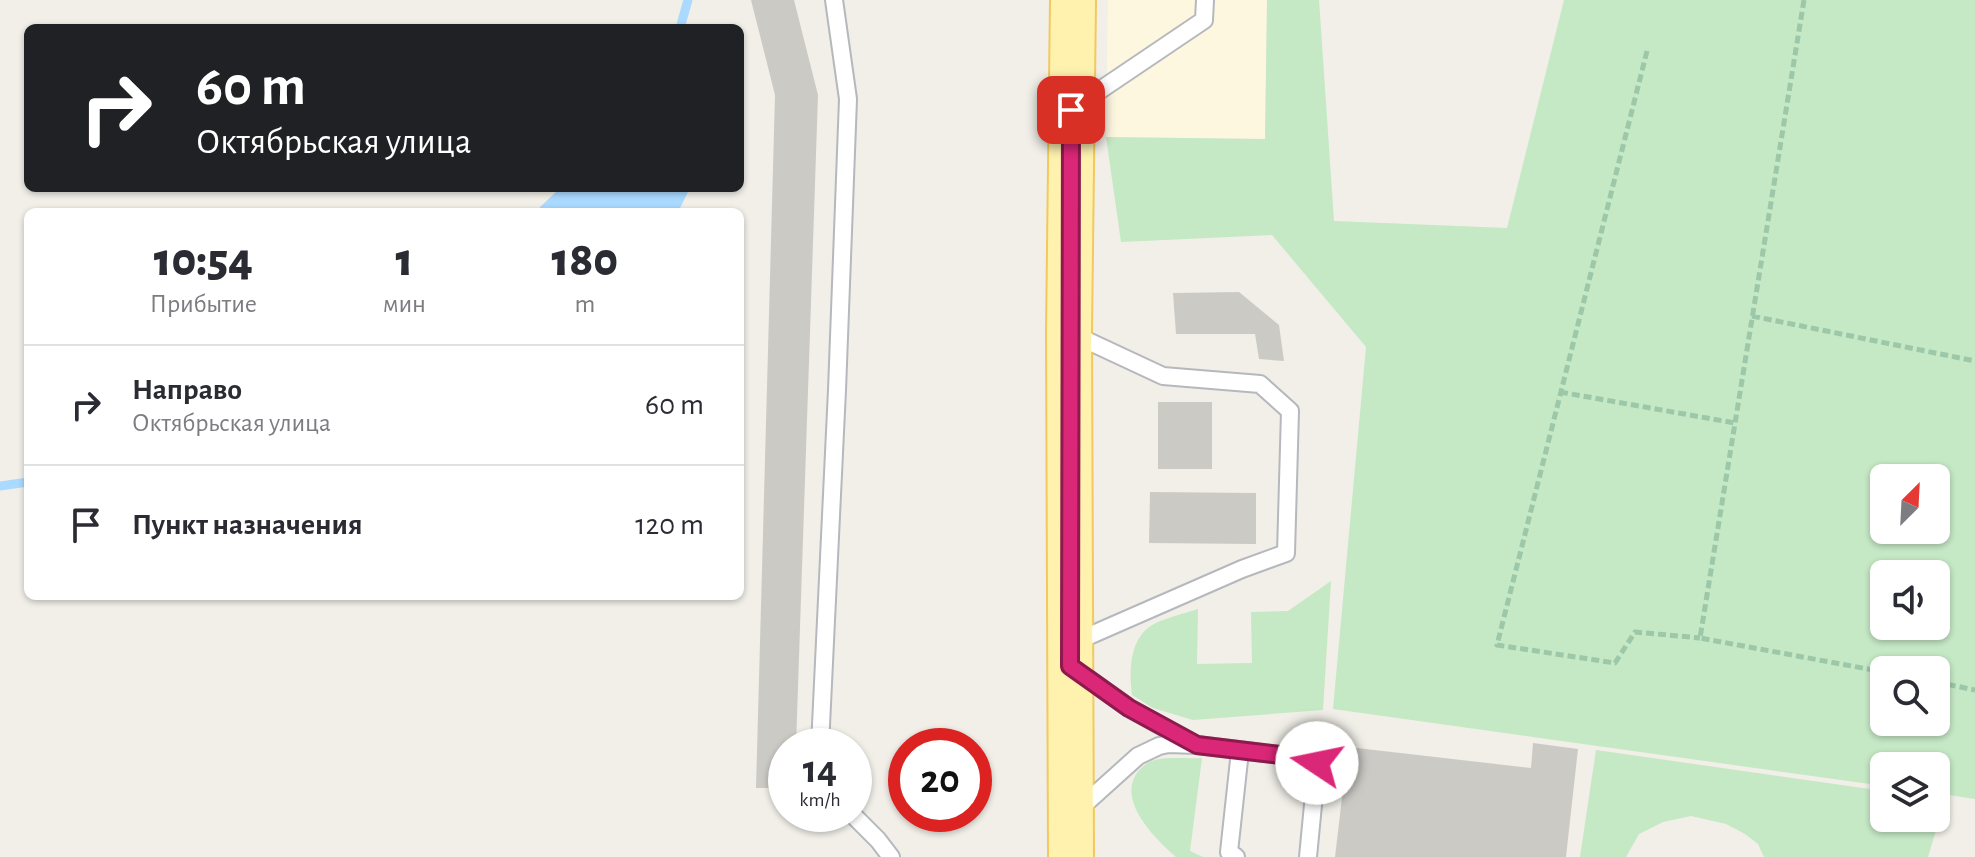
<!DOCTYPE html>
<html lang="ru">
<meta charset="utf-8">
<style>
body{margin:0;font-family:"Alegreya Sans",sans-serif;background:#f7f7f7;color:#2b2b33;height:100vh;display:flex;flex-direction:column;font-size:30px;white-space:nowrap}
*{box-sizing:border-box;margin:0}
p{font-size:26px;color:#7c7c81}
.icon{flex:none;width:44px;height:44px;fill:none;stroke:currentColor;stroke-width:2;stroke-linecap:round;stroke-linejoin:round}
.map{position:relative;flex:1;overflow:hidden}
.sheet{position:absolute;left:24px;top:208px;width:720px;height:392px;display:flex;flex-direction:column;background:#fff;border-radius:12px;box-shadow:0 2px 6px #0004}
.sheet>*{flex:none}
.banner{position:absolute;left:24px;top:24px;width:720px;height:168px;border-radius:12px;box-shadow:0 2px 6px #0004;background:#202124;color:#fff;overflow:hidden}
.needle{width:52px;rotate:24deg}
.controls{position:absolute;left:1870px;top:464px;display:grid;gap:16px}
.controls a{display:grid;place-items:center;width:80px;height:80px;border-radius:12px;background:#fff;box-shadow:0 2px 6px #0004;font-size:40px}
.speed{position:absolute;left:768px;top:728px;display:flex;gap:16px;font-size:40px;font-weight:700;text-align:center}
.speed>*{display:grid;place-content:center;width:104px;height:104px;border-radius:50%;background:#fff;box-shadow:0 2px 6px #0004;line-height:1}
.speed small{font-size:20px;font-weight:400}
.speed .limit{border:12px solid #d22;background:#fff;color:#111}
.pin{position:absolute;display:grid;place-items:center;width:68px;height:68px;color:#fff;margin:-34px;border-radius:16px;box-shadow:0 4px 12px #0006}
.me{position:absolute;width:88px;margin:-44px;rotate:281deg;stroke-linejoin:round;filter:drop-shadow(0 0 6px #0008)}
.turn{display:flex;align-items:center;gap:28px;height:168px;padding:0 40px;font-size:36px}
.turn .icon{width:104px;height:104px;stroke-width:2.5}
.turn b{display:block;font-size:56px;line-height:68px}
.eta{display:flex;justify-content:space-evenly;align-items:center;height:136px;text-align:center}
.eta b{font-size:48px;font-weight:800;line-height:56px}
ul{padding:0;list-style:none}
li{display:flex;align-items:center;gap:24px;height:120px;padding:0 40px;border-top:2px solid #e1e1e2}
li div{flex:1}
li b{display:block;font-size:30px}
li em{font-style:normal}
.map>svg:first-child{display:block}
.commercial{fill:#fef7e0}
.green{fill:#c5e8c5;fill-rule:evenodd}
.water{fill:#aadaff}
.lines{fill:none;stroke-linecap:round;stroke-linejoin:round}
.stream{stroke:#aadaff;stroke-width:9}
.building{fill:#cccac5}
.service-casing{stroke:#b5b8bc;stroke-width:20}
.primary-casing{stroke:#f2c960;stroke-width:48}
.path{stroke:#9cc7a9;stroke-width:5;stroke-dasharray:8 4;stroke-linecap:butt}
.service{stroke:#fff;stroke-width:16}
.primary{stroke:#fff2af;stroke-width:44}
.route-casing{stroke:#8e194d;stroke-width:20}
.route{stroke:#db2777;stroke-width:14}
</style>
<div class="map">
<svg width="1975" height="857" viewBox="0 0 1975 857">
<rect width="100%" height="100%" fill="#f1efe8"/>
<path class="commercial" d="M 1108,0 L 1267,0 L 1265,139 L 1106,137 Z"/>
<path class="green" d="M 1267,0 L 1319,0 L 1334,221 L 1507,228 L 1564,0 L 1975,0 L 1975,799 L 1936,793 L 1936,766 L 1884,766 L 1884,786 L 1333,709 L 1366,347 L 1272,235 L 1121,242 L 1106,137 L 1265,139 ZM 1936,478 L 1936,530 L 1884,530 L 1884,478 ZM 1936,574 L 1936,626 L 1884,626 L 1884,574 ZM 1936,670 L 1936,722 L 1884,722 L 1884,670 Z
M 1331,581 L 1323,710 L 1193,720 L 1153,708 L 1132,695 C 1129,672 1129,637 1154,624 C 1167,617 1184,614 1198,609 L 1197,664 L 1252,663 L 1251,612 L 1288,611 Z
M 1596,750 L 1884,791 L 1884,818 L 1936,818 L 1936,799 L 1945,800 L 1928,857 L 1764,857 L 1758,844 L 1745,834 L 1726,824 L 1691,816 L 1663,822 L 1639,834 L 1626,857 L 1580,857 Z
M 1202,758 L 1190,851 L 1203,857 L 1176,857 C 1155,839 1117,801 1137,773 C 1141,768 1146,763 1152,761 C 1164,756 1188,759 1202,758 Z"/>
<path class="water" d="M 560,188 L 690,188 L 678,212 L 535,212 Z"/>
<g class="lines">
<path class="stream" d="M 680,28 L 688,0
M 0,486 L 28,482"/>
</g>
<path class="building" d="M 751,0 L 794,0 L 818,95 L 796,746 L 786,746 L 786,788 L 756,788 L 775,95 Z
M 1239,292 L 1279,325 L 1284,361 L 1259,359 L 1255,334 L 1176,334 L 1173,293 Z
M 1158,402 L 1212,402 L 1212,469 L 1158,469 Z
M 1150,492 L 1256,493 L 1256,544 L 1149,543 Z
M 1533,743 L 1578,749 L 1566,857 L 1335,857 L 1348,747 L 1531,768 Z"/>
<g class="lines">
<defs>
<path id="service" d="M 1078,105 L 1204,20 L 1205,0
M 1073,334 L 1163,376 L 1260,384 L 1290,411 L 1286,553 L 1242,569 L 1075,642
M 1076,670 L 1129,708 L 1192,743
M 820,746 L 837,390 L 848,99 L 834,0
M 1078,810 L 1138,756 L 1159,746 L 1169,744 L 1197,745 L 1314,759 L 1317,763 L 1308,857
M 852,814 L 878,840 L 891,857
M 1236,857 L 1229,852 L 1240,751"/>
<path id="primary" d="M 1071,857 L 1069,332 L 1073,0"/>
</defs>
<use href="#service" class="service-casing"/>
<use href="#primary" class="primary-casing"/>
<path class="path" d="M 1804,0 L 1700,638 L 1884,672
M 1647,51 L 1497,645 L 1615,663 L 1635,632 L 1700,638
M 1752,316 L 1975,361
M 1560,392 L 1735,423
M 1936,682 L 1975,690"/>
<use href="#service" class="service"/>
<use href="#primary" class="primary"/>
</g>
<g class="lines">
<defs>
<path id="route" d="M 1071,110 L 1070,666 L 1129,708 L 1197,745 L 1314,759 L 1317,763"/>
</defs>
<use href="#route" class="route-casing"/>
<use href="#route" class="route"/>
</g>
</svg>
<div class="controls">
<a><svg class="needle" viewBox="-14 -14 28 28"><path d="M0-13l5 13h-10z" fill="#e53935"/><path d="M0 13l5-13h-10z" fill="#7c7c81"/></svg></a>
<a><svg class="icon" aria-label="sound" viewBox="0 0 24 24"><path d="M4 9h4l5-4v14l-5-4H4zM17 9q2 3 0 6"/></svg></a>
<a><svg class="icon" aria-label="search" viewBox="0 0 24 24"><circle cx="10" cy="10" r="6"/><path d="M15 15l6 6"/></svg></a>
<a><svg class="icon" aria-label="layers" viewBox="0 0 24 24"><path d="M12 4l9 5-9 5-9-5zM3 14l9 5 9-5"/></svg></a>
</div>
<div class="speed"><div>14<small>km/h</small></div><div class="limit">20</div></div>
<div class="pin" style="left:1071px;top:110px;background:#d93025"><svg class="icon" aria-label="arrive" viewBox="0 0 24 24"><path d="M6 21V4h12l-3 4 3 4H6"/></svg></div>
<svg class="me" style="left:1317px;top:763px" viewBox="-20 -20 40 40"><circle r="19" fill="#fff"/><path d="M0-13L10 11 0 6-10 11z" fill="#db2777"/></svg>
<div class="banner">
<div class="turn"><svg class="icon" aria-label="right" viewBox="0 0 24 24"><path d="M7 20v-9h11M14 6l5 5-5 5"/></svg><div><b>60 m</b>Октябрьская улица</div></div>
</div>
<section class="sheet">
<div class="eta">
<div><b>10:54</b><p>Прибытие</p></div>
<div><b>1</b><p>мин</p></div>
<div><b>180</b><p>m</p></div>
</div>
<ul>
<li><svg class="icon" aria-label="right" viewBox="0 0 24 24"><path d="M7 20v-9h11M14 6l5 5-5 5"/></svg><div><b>Направо</b><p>Октябрьская улица</p></div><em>60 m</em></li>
<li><svg class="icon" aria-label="arrive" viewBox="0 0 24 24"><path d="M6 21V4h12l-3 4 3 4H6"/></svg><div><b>Пункт назначения</b></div><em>120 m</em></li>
</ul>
</section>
</div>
